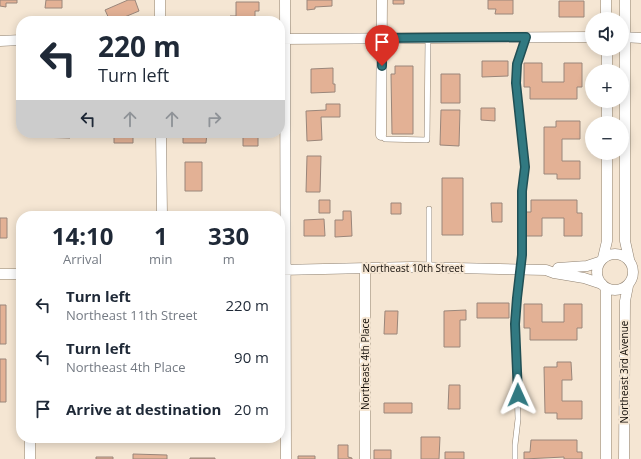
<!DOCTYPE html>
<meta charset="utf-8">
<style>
body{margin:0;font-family:"Open Sans",sans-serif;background:#f6f6f7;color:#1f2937;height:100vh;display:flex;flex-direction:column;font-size:15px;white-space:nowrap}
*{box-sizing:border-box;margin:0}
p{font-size:13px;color:#747a83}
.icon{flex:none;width:22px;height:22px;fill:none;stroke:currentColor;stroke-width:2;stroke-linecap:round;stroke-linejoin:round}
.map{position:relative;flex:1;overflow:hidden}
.sheet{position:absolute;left:16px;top:211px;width:269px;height:232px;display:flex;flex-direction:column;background:#fff;border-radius:16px;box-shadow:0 2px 10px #0003}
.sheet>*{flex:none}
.banner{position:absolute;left:16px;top:16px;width:269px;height:122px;border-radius:16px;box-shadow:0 2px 10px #0003;background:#fff;color:#1f2937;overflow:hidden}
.buttons{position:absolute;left:585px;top:12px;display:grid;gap:8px}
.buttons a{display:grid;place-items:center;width:44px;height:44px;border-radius:50%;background:#fff;box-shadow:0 2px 10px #0003;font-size:20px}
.pin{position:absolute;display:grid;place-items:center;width:34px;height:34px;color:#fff;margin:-41px -17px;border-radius:50% 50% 50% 0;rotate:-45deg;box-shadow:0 0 4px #0007}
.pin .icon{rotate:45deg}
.me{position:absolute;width:44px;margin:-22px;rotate:359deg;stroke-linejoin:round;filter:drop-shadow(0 0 3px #0008)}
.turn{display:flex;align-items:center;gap:14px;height:84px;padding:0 16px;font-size:18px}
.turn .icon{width:52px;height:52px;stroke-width:2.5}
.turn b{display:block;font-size:28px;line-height:34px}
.lanes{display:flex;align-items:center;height:38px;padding:0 16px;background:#0003;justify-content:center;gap:20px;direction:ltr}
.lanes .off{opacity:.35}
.eta{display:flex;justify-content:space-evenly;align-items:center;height:68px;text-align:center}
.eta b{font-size:24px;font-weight:700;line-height:28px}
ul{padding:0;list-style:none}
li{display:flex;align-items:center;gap:12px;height:52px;padding:0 16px}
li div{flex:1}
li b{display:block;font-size:15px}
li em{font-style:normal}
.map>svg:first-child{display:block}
.building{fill:#e3b195;stroke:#9a867a}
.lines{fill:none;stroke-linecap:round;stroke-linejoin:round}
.service-casing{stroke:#8f8170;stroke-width:6}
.minor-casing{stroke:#8f8170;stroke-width:11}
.service{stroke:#fff;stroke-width:5}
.minor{stroke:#fff;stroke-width:10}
.route-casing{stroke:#204f54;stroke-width:10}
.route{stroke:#317981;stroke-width:7}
.labels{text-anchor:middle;stroke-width:4;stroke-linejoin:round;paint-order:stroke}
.street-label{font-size:10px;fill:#110c07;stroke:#f5e6d3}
</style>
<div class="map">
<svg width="641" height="459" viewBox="0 0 641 459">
<rect width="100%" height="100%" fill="#f5e6d3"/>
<path class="building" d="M 0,0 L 17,0 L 17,3 L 6,3 L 6,7 L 0,6 Z
M 46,0 L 62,0 L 62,8 L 45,8 Z
M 128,0 L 135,0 L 139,11 L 115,21 L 110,21 L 105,10 Z
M 307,0 L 332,0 L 332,6 L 315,7 L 315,9 L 307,10 Z
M 393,0 L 404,0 L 404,4 L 393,4 Z
M 488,0 L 513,0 L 513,14 L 495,14 L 496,9 L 488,9 Z
M 559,1 L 584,1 L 584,17 L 559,17 Z
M 236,2 L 259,2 L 259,11 L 255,11 L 255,21 L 230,21 L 230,16 L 236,16 Z
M 482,61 L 508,61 L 508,76 L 482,77 Z
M 524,63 L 542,63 L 542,82 L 564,82 L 564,63 L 582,63 L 582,87 L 577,87 L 577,99 L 530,99 L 530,87 L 524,87 Z
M 395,66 L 413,66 L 413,134 L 392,134 L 391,74 L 395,74 Z
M 333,68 L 333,84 L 335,84 L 335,92 L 311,93 L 311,69 Z
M 441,74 L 460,74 L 460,103 L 441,103 Z
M 326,104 L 340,104 L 340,117 L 321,117 L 322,140 L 307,141 L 306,111 L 326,110 Z
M 481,108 L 495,108 L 495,121 L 481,120 Z
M 441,110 L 460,110 L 459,146 L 440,145 Z
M 556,121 L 580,121 L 580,139 L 562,139 L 562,161 L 580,161 L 580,179 L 557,179 L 557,174 L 544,174 L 544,127 L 556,127 Z
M 37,133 L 70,133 L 70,138 L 37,137 Z
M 114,133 L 133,133 L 133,143 L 114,143 Z
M 183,133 L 207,133 L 206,143 L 183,143 Z
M 243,133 L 258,133 L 258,146 L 243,146 Z
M 307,156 L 321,156 L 320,192 L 306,192 Z
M 185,162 L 202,162 L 202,191 L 185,191 Z
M 442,178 L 463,178 L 463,235 L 442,235 Z
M 319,200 L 330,200 L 330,213 L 319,213 Z
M 531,200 L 577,200 L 577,213 L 582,213 L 582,236 L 564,236 L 564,218 L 542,218 L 542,236 L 524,236 L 524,212 L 531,212 Z
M 391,203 L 401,203 L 401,214 L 391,214 Z
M 491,203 L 502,203 L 502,222 L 492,222 Z
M 343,211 L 351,211 L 352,236 L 335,237 L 335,220 L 343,220 Z
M 200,212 L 200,216 L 187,216 L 187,213 Z
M 35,214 L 45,214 L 45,216 L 35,216 Z
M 0,218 L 7,218 L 7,238 L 0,238 Z
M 324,219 L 325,236 L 304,236 L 304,220 Z
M 477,303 L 509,303 L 509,318 L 477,318 Z
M 524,304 L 542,304 L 542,322 L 564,322 L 564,304 L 582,304 L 582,328 L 577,328 L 577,340 L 530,340 L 530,328 L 524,328 Z
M 0,305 L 6,305 L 6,344 L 0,344 Z
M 466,310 L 466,320 L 460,320 L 460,347 L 444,347 L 444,311 Z
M 385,311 L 398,311 L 397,334 L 384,334 Z
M 0,359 L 6,359 L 6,402 L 0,402 Z
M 557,362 L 571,362 L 572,380 L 562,380 L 562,401 L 582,401 L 582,419 L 557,419 L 557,413 L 545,413 L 544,367 L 557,367 Z
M 449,385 L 460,385 L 460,409 L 448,409 Z
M 384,403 L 412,403 L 412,413 L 384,413 Z
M 421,437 L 440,437 L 439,459 L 421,459 Z
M 531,440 L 577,440 L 577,452 L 582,452 L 582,459 L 564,459 L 564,457 L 524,459 L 524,452 L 530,452 Z
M 338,445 L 348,445 L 348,457 L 352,458 L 352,459 L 338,459 Z
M 374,450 L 391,450 L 391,459 L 374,459 Z
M 445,452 L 464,452 L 464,459 L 445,459 Z
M 133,454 L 167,455 L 167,459 L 133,459 Z
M 298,456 L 315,456 L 315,459 L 298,459 Z
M 96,457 L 113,457 L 113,459 L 96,459 Z
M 190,458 L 215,458 L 215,459 L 190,459 Z"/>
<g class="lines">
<defs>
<path id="service" d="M 381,135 L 385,139 L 427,140 L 428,38
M 429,209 L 429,267
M 515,459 L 515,445 L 518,419 L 515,324 L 517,298 L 522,255 L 522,191 L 525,167 L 516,83 L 517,64 L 526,37"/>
<path id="minor" d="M 285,0 L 286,459
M 606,0 L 606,19
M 625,0 L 625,241 L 629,259
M 160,21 L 160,0
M 622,37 L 641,38
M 280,39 L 592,37
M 0,41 L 21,40
M 607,49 L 607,71
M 607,101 L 607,123
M 161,133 L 162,216
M 381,135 L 382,0
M597 272a18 18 0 1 1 36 0a18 18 0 1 1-36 0Z
M 603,258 L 607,241 L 607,153
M 365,268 L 365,459
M 558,268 L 587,266 L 599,262
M 280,270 L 412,267 L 546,270 L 554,273 L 584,278 L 602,284
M 0,274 L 21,274
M 606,288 L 606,459
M 30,459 L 30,438
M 624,459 L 625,301 L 628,286"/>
</defs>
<use href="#service" class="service-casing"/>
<use href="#minor" class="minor-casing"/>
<use href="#service" class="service"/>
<use href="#minor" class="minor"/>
</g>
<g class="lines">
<defs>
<path id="route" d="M 382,66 L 382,38 L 526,37 L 517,64 L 516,83 L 525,167 L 522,191 L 522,255 L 517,298 L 515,324 L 518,395"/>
</defs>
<use href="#route" class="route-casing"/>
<use href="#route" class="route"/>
</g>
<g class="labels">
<g class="street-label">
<text x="413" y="272">Northeast 10th Street</text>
<text transform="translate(365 364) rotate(-90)" y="4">Northeast 4th Place</text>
<text transform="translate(624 372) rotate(-90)" y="4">Northeast 3rd Avenue</text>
</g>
</g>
</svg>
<div class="buttons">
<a><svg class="icon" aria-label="sound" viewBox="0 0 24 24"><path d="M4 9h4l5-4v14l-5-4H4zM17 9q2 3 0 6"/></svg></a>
<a>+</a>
<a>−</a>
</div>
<div class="pin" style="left:382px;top:66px;background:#d93025"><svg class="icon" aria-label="arrive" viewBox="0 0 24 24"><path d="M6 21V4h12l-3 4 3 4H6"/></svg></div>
<svg class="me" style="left:518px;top:395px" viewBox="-20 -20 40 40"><path d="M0-17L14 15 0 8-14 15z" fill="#317981" stroke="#fff" stroke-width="4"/></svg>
<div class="banner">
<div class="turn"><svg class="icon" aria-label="left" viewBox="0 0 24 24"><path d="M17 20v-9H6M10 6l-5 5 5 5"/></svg><div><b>220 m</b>Turn left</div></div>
<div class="lanes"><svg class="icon" aria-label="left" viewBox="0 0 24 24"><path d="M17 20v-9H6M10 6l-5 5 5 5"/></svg><svg class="icon off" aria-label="ahead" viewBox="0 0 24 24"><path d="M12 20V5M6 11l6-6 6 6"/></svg><svg class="icon off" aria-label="ahead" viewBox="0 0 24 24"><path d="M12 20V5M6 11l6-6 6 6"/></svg><svg class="icon off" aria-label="right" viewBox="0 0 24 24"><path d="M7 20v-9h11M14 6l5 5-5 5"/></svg></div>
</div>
<section class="sheet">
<div class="eta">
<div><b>14:10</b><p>Arrival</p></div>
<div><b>1</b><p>min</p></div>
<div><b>330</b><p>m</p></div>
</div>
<ul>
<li><svg class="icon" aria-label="left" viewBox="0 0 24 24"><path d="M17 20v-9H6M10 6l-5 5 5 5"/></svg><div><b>Turn left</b><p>Northeast 11th Street</p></div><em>220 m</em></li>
<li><svg class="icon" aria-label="left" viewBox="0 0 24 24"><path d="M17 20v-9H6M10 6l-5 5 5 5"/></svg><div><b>Turn left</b><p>Northeast 4th Place</p></div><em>90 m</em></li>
<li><svg class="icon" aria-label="arrive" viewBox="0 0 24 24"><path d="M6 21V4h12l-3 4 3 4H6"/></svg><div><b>Arrive at destination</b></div><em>20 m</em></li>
</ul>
</section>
</div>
